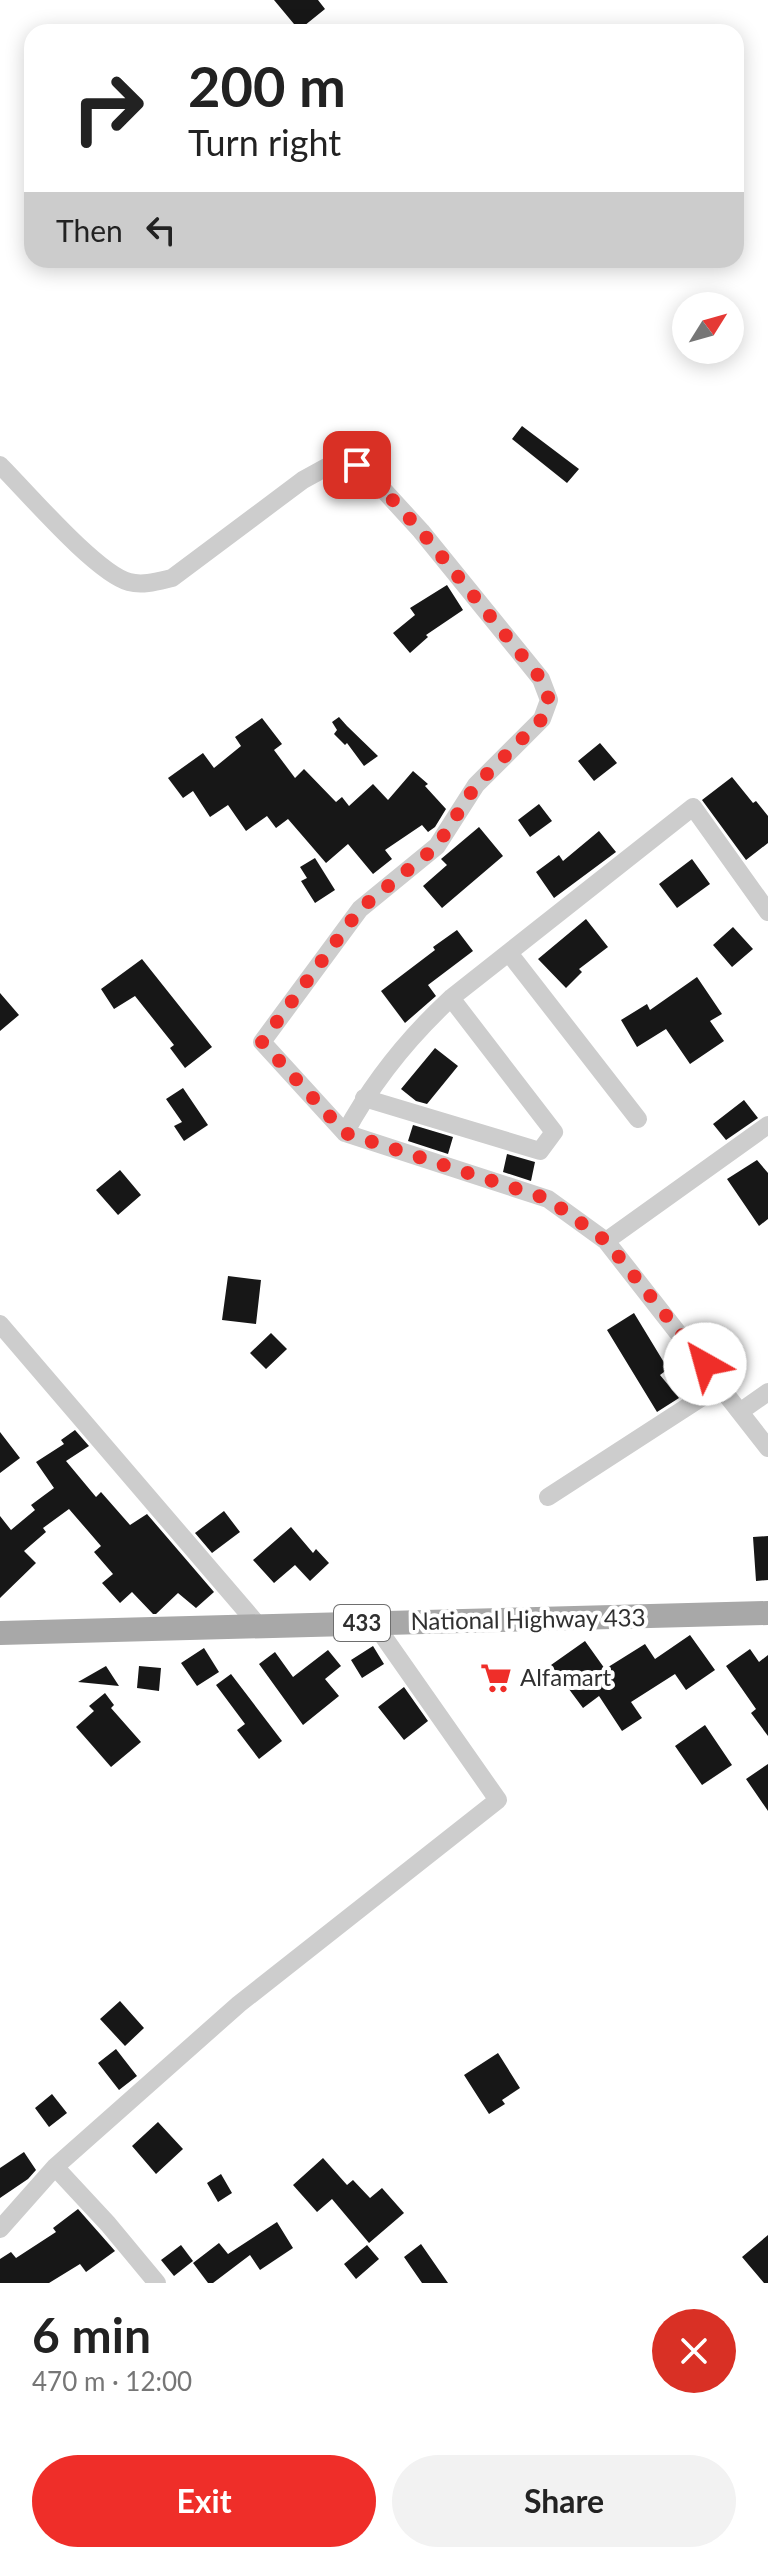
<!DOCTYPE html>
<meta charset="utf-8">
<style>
body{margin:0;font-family:Lato,sans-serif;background:#f2f2f2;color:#222;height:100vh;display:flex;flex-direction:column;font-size:30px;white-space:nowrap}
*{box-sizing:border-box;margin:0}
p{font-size:26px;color:#767676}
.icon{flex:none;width:44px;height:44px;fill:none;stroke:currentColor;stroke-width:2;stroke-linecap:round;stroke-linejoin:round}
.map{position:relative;height:2283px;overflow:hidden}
.side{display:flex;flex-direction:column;background:#fff;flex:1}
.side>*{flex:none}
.banner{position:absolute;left:24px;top:24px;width:720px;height:244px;border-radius:24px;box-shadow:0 4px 20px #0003;background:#fff;color:#222;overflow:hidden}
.needle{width:52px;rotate:53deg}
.fabs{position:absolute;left:672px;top:292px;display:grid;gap:16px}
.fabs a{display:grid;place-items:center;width:72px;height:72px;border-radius:50%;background:#fff;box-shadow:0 4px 20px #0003;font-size:40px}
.pin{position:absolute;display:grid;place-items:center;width:68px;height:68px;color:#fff;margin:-34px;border-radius:16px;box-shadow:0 4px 12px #0006}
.me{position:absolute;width:88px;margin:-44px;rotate:322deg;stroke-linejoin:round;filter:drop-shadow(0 0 6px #0008)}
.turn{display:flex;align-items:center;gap:28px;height:168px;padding:0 32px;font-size:36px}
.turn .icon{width:104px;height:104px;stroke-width:2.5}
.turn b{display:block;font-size:56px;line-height:68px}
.then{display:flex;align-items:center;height:76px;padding:0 32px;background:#0003;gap:16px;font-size:30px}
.round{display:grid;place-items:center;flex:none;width:84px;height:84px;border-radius:42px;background:#f2f2f2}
.overview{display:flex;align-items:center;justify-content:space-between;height:136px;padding:0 32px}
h1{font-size:48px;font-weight:700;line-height:60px}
.cta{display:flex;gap:16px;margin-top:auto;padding:16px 32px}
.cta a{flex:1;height:92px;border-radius:48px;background:#ef2e29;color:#fff;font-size:32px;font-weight:700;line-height:92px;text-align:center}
.cta a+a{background:#f2f2f2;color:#222}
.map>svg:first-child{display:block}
.building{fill:#171717}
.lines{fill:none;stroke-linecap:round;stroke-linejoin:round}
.minor{stroke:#cdcdcd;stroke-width:18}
.major{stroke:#a8a8a8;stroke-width:24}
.route{stroke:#ef2e29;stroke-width:14;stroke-dasharray:0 25.2}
.labels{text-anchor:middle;stroke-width:8;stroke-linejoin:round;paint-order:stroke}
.shield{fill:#fff;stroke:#6e6e6e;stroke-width:2}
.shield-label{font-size:22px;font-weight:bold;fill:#303030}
.street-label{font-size:24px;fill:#303030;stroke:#fff}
.poi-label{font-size:24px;fill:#303030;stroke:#fff;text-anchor:start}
</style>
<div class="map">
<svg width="768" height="2283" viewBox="0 0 768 2283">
<rect width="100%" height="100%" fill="#fff"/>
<path class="building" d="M 274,0 L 318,0 L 325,9 L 299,30 Z
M 522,426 L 579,469 L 567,483 L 512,439 Z
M 447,585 L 463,610 L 426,635 L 428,637 L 410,653 L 393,633 L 415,615 L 410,608 Z
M 339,717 L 347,726 L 378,756 L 364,766 L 347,743 L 345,745 L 334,734 L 337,730 L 332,722 Z
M 262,718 L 282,744 L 274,750 L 295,778 L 304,769 L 336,802 L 342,797 L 349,806 L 373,784 L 388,800 L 413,771 L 428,784 L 425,786 L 446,809 L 435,827 L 428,832 L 422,825 L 385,850 L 392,859 L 373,874 L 348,844 L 326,863 L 288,819 L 276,828 L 267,816 L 246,831 L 228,805 L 210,817 L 193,791 L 183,798 L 168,778 L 203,753 L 214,768 L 241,746 L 235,737 Z
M 600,743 L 617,763 L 594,781 L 578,761 Z
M 732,777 L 753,803 L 756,801 L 768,816 L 768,843 L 746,860 L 702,800 Z
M 539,804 L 552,821 L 530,837 L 518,820 Z
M 479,827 L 503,856 L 442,908 L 423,886 L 447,865 L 441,859 Z
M 599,831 L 616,852 L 554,898 L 536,872 L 559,855 L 563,861 Z
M 315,858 L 335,890 L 315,903 L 301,881 L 307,878 L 300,867 Z
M 692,859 L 710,884 L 677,908 L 659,884 Z
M 586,919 L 608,947 L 579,969 L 582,972 L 566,988 L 538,959 Z
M 733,927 L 753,949 L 732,967 L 713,945 Z
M 457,930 L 473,951 L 428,985 L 436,996 L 405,1023 L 381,991 L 435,950 L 433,947 Z
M 142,959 L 212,1047 L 185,1068 L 170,1048 L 174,1045 L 135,996 L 114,1009 L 101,989 Z
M 697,977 L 722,1014 L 710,1021 L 724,1041 L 690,1064 L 666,1029 L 637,1047 L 621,1020 L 647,1004 L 650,1010 Z
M 0,993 L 19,1015 L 0,1031 Z
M 435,1048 L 458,1066 L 427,1104 L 416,1101 L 401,1089 Z
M 183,1088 L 208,1125 L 184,1141 L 174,1126 L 182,1122 L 166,1099 Z
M 744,1100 L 758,1118 L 726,1140 L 713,1124 Z
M 413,1125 L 453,1137 L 448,1154 L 408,1141 Z
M 507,1154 L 535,1162 L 531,1181 L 503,1172 Z
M 757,1160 L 768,1173 L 768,1219 L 759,1226 L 727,1179 Z
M 120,1170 L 141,1195 L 118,1215 L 96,1190 Z
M 228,1276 L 261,1280 L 256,1324 L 222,1320 Z
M 634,1313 L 668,1369 L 660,1375 L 679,1398 L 657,1412 L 607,1330 Z
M 271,1333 L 287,1349 L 266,1369 L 250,1353 Z
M 75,1430 L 89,1446 L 66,1461 L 96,1497 L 101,1492 L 130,1525 L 147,1514 L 214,1592 L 196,1608 L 178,1593 L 156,1614 L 153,1614 L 132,1592 L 120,1603 L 102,1583 L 113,1574 L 94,1552 L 101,1546 L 69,1509 L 43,1528 L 46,1532 L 24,1551 L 36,1563 L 0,1598 L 0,1516 L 11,1530 L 35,1510 L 31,1505 L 54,1488 L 36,1462 L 64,1444 L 61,1440 Z
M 0,1432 L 20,1458 L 0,1473 Z
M 224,1511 L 240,1532 L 212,1553 L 195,1533 Z
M 291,1527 L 313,1553 L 316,1549 L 329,1563 L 310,1581 L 295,1565 L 274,1583 L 253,1560 Z
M 768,1536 L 768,1580 L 756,1581 L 753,1537 Z
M 690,1635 L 715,1670 L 686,1690 L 675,1674 L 631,1702 L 642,1718 L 622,1731 L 599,1696 L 583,1708 L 551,1665 L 585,1641 L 605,1669 L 645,1644 L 655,1659 Z
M 373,1646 L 384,1664 L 362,1678 L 351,1660 Z
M 204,1648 L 219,1672 L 197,1686 L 181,1663 Z
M 750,1649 L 759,1662 L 768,1655 L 768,1736 L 751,1713 L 756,1709 L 726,1666 Z
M 328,1650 L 341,1666 L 325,1679 L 339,1696 L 303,1725 L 259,1664 L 275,1652 L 293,1677 Z
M 106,1666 L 119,1686 L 78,1682 Z
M 139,1666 L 161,1668 L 159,1691 L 137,1688 Z
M 231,1674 L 282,1741 L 259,1759 L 237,1730 L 245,1724 L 216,1685 Z
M 404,1687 L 428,1721 L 404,1740 L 378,1707 Z
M 105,1693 L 114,1705 L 111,1708 L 141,1742 L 111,1767 L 76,1727 L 94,1711 L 89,1706 Z
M 705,1725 L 732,1765 L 702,1785 L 675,1746 Z
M 768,1764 L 768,1811 L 746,1779 Z
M 120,2001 L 144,2028 L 125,2046 L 100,2019 Z
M 116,2049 L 137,2076 L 119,2090 L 98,2063 Z
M 498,2053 L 520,2088 L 502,2100 L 505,2104 L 489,2114 L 464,2075 Z
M 52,2094 L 67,2113 L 49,2127 L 35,2108 Z
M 158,2122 L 183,2149 L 156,2174 L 132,2146 Z
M 24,2152 L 36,2170 L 28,2179 L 0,2198 L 0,2168 Z
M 323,2158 L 347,2185 L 353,2180 L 370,2198 L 382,2188 L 404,2213 L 369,2243 L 332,2199 L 317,2212 L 293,2185 Z
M 221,2174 L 232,2193 L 218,2202 L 207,2183 Z
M 78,2209 L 115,2251 L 86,2272 L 80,2264 L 49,2283 L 0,2283 L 0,2259 L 11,2252 L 16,2258 L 56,2232 L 53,2228 Z
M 277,2222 L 293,2248 L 260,2270 L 250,2255 L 213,2283 L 208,2283 L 193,2263 L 219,2243 L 228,2254 Z
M 768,2235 L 768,2283 L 764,2283 L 742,2257 Z
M 421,2244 L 448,2283 L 422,2283 L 404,2257 Z
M 181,2245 L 193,2261 L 174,2276 L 161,2260 Z
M 367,2245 L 379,2259 L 356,2279 L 344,2264 Z"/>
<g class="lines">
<path class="minor" d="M 0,465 C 27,492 96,573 129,582 C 143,586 159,581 172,578 L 303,480 L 334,463 L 357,465 L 368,473 L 421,531 L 541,679 L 549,700 L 542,719 L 476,785 L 437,846 L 360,909 L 262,1042 L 345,1133 L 548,1199 L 606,1241 L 768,1448
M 509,953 L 638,1119
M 364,1098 L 540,1151 L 554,1132 L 451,998
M 345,1133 C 372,1083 409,1037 451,998 L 693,807 L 768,912
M 606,1241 L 768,1125
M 0,1324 L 258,1625
M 741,1411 L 768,1392
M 548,1497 L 721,1385
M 55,2167 L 108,2224 L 157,2283
M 0,2229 L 55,2167 L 239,2004 L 498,1800 L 374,1623"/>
<path class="major" d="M 0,1633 L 768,1613"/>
</g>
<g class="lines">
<path class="route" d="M 357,465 L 368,473 L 421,531 L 541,679 L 549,700 L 542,719 L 476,785 L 437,846 L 360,909 L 262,1042 L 345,1133 L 548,1199 L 606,1241 L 705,1364"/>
</g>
<defs>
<symbol id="supermarket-bare" viewBox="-9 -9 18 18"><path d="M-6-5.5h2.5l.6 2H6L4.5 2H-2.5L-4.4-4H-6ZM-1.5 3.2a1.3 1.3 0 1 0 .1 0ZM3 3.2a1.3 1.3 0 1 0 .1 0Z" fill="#ef2e29" stroke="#fff" stroke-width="2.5" paint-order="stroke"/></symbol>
</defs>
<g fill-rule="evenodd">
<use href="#supermarket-bare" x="474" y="1656" width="44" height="44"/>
</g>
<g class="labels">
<rect class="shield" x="334" y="1605" width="56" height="36" rx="6"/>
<g class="shield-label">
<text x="362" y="1631">433</text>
</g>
<g class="street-label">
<text transform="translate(528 1620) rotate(-1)" y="8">National Highway 433</text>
</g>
<g class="poi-label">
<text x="520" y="1686">Alfamart</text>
</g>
</g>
</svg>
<div class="fabs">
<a><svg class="needle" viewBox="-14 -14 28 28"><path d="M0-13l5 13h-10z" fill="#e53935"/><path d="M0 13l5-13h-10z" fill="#767676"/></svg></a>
</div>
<div class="pin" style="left:357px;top:465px;background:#d93025"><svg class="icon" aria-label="arrive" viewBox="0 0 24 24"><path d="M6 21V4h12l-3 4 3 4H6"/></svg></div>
<svg class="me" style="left:705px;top:1364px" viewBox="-20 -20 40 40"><circle r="19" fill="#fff"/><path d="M0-13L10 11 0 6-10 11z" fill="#ef2e29"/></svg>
<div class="banner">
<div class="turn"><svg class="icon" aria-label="right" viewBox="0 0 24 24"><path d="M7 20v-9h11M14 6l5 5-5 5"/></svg><div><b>200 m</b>Turn right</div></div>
<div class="then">Then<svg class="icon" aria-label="left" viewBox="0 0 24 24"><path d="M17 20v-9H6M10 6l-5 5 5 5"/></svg></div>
</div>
</div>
<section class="side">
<div class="overview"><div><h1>6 min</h1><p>470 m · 12:00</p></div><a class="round" style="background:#d93025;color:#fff"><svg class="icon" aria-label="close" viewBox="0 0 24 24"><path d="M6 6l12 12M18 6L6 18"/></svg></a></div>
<div class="cta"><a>Exit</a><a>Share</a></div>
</section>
